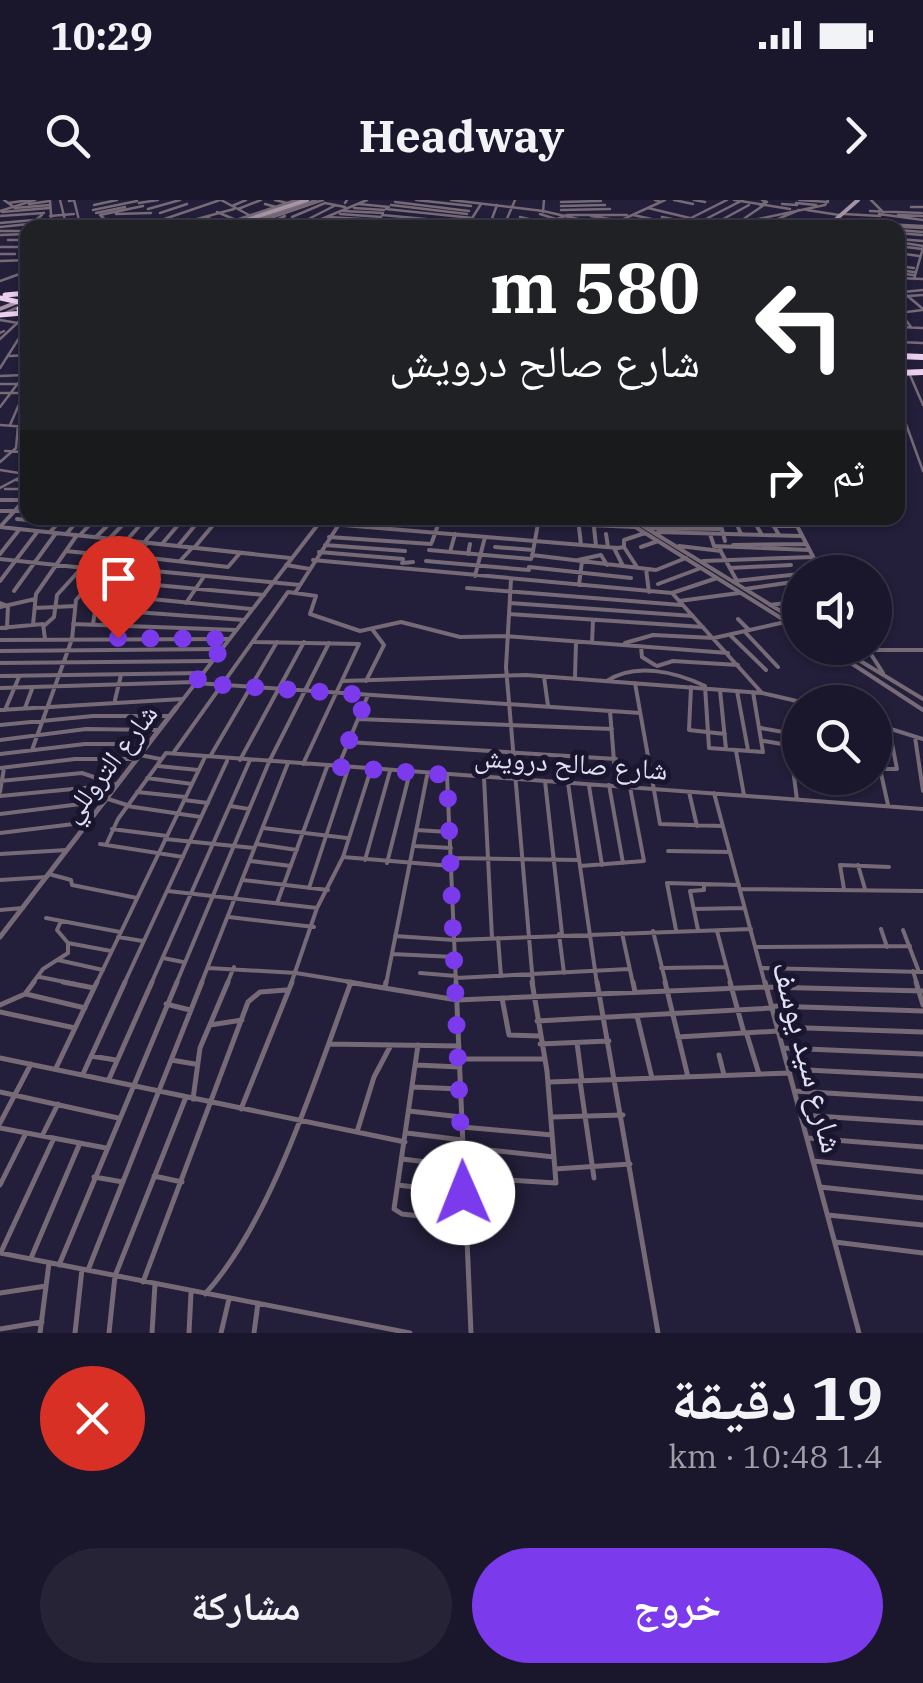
<!DOCTYPE html>
<html lang="ar">
<meta charset="utf-8">
<style>
body{margin:0;font-family:"IBM Plex Serif","Noto Naskh Arabic",serif;background:#272337;color:#f1f3f6;direction:rtl;height:100vh;display:flex;flex-direction:column;font-size:38px;white-space:nowrap}
*{box-sizing:border-box;margin:0}
p{font-size:32px;color:#9f9fa9}
.icon{flex:none;width:55px;height:55px;fill:none;stroke:currentColor;stroke-width:2;stroke-linecap:round;stroke-linejoin:round}
.map{position:relative;height:1133px;overflow:hidden;direction:ltr}
.sheet{display:flex;flex-direction:column;background:#1a162b;flex:1}
.sheet>*{flex:none}
.guide{position:absolute;left:20px;top:20px;width:885px;height:305px;border-radius:20px;box-shadow:0 2px 8px #0004,0 0 0 2px #383547;direction:rtl;background:#202124;color:#fff;overflow:hidden}
.buttons{position:absolute;left:782px;top:355px;display:grid;gap:20px}
.buttons a{display:grid;place-items:center;width:110px;height:110px;border-radius:50%;background:#1a162b;box-shadow:0 2px 8px #0004,0 0 0 2px #383547;font-size:50px}
.pin{position:absolute;display:grid;place-items:center;width:85px;height:85px;color:#fff;margin:-102px -42px;border-radius:50% 50% 50% 0;rotate:-45deg;box-shadow:0 0 10px #0007}
.pin .icon{rotate:45deg}
.me{position:absolute;width:110px;margin:-55px;rotate:359deg;stroke-linejoin:round;filter:drop-shadow(0 0 8px #0008)}
.turn{display:flex;align-items:center;gap:35px;height:210px;padding:0 40px;font-size:45px}
.turn .icon{width:130px;height:130px;stroke-width:2.5}
.turn b{display:block;font-size:70px;line-height:85px}
.then{display:flex;align-items:center;height:95px;padding:0 40px;background:#0003;gap:20px;font-size:38px}
.round{display:grid;place-items:center;flex:none;width:105px;height:105px;border-radius:52px;background:#272337}
.overview{display:flex;align-items:center;justify-content:space-between;height:170px;padding:0 40px}
h1{font-size:60px;font-weight:800;line-height:75px}
.button{display:flex;gap:20px;margin-top:auto;padding:20px 40px}
.button a{flex:1;height:115px;border-radius:60px;background:#7c3aed;color:#fff;font-size:40px;font-weight:800;line-height:115px;text-align:center}
.button a+a{background:#272337;color:#f1f3f6}
.status{display:flex;justify-content:space-between;align-items:center;height:70px;padding:0 50px;background:#1a162b;direction:ltr}
.status svg{height:28px;fill:currentColor}
header{display:flex;justify-content:space-between;align-items:center;height:130px;padding:0 40px;background:#1a162b;font-size:45px;font-weight:800}
.map>svg:first-child{display:block}
.lines{fill:none;stroke-linecap:round;stroke-linejoin:round}
.minor-far2{stroke:#756a76;stroke-width:2.5}
.minor-far1{stroke:#756a76;stroke-width:4}
.minor{stroke:#756a76;stroke-width:5}
.tertiary-far2{stroke:#756a76;stroke-width:2.5}
.tertiary-far1{stroke:#756a76;stroke-width:4}
.tertiary{stroke:#756a76;stroke-width:5}
.secondary{stroke:#a593a6;stroke-width:4}
.motorway-far1{stroke:#ebcfed;stroke-width:5}
.motorway{stroke:#ebcfed;stroke-width:6}
.motorway-bridge{stroke:#ebcfed;stroke-width:5}
.route{stroke:#7c3aed;stroke-width:18;stroke-dasharray:0 32.4}
.labels{text-anchor:middle;stroke-width:10;stroke-linejoin:round;paint-order:stroke}
.street-label{font-size:28px;fill:#e2e0f3;stroke:#1a152f}
.near-street-label{font-size:32px;fill:#e2e0f3;stroke:#1a152f}
</style>
<div class="status"><b>10:29</b><svg viewBox="0 0 49 12"><path d="M0 12V9h3v3zM5 12V6h3v6zM10 12V3h3v9zM15 12V0h3v12zM26 1h20v11H26zM47 4h2v5h-2z"/></svg></div>
<header><svg class="icon" aria-label="forward" viewBox="0 0 24 24"><path d="M9 5l7 7-7 7"/></svg>Headway<svg class="icon" aria-label="search" viewBox="0 0 24 24"><circle cx="10" cy="10" r="6"/><path d="M15 15l6 6"/></svg></header>
<div class="map">
<svg width="923" height="1133" viewBox="0 0 923 1133">
<rect width="100%" height="100%" fill="#231e39"/>
<g class="lines">
<path class="minor-far2" d="M 4,0 L 15,8 L 50,5
M 50,0 L 52,28
M 60,0 L 67,28
M 221,0 L 249,15
M 275,0 L 287,3
M 416,0 L 471,6
M 451,0 L 543,11 L 604,25
M 655,0 L 659,1
M 674,0 L 693,4
M 694,0 L 705,2
M 734,0 L 790,9
M 799,0 L 828,2
M 871,0 L 883,12
M 69,1 L 74,0 L 81,28
M 395,2 L 469,11
M 561,2 L 601,1
M 9,3 L 29,0
M 139,3 L 158,0
M 325,3 L 345,7
M 345,3 L 347,0
M 796,3 L 816,5
M 29,4 L 50,1
M 265,4 L 276,7
M 359,4 L 389,7
M 782,4 L 797,5
M 94,5 L 117,0
M 391,5 L 467,14
M 760,5 L 767,2 L 762,0
M 232,6 L 246,0
M 561,6 L 605,5
M 911,7 L 923,7
M 354,8 L 384,10
M 648,8 L 719,25
M 148,9 L 180,0
M 238,9 L 261,0
M 386,9 L 472,18
M 93,10 L 137,1
M 561,10 L 610,9
M 807,10 L 839,15
M 343,11 L 383,13
M 870,11 L 922,13
M 2,12 L 49,8
M 217,12 L 236,20
M 543,12 L 544,0
M 96,13 L 125,7
M 160,13 L 187,4
M 116,14 L 151,13
M 340,14 L 381,17
M 540,14 L 584,28
M 844,14 L 880,16
M 879,14 L 923,20
M 382,15 L 523,28
M 633,15 L 675,24
M 898,15 L 923,16
M 0,16 L 44,13
M 50,16 L 74,14
M 591,16 L 616,20
M 205,17 L 224,24
M 292,17 L 325,3
M 328,17 L 378,20
M 520,17 L 568,28
M 662,17 L 687,22
M 691,18 L 727,0
M 187,19 L 211,27
M 379,19 L 456,28
M 321,20 L 376,24
M 873,20 L 882,20
M 110,22 L 150,20
M 180,22 L 201,28
M 272,22 L 285,16
M 273,22 L 289,24
M 315,22 L 375,27
M 550,22 L 567,15 L 627,15
M 739,22 L 764,5
M 0,23 L 34,20
M 261,23 L 291,27
M 745,23 L 775,28
M 172,24 L 186,28
M 490,24 L 497,5
M 714,24 L 749,5
M 772,24 L 788,26
M 627,25 L 646,18
M 737,25 L 752,28
M 375,26 L 393,28
M 884,26 L 923,28
M 0,27 L 29,24
M 144,27 L 164,27
M 293,27 L 336,5
M 114,28 L 100,15 L 143,6
M 138,28 L 220,0
M 164,28 L 234,9
M 212,28 L 296,0
M 241,28 L 323,0
M 300,28 L 367,0
M 466,28 L 481,4
M 503,28 L 515,0
M 670,28 L 702,21 L 743,0
M 715,28 L 825,5 L 828,0
M 757,28 L 799,10
M 866,28 L 883,25
M 884,28 L 884,24 L 923,26
M 898,30 L 923,32
M 0,31 L 28,31
M 22,31 L 42,15
M 898,33 L 922,35
M 0,35 L 28,34
M 898,39 L 923,41
M 8,40 L 28,40
M 898,42 L 923,46
M 898,46 L 922,49
M 0,47 L 28,47
M 898,53 L 919,56
M 0,54 L 15,54
M 0,61 L 28,60
M 898,66 L 914,68
M 898,70 L 914,72
M 898,73 L 913,75
M 898,78 L 923,79
M 914,79 L 923,48
M 0,81 L 25,72
M 898,88 L 923,109
M 903,92 L 923,90
M 908,96 L 923,95
M 898,113 L 923,110
M 898,119 L 905,119 L 911,127
M 0,120 L 18,123
M 898,127 L 923,128
M 0,133 L 4,131
M 0,139 L 26,115
M 898,142 L 923,143
M 10,156 L 28,155
M 0,168 L 28,124
M 910,175 L 923,205
M 0,176 L 24,175
M 898,182 L 902,213 L 923,271
M 0,184 L 28,184
M 0,193 L 28,193
M 0,207 L 28,170
M 0,225 L 28,227
M 10,225 L 24,193
M 5,251 L 28,252
M 0,262 L 16,248 L 18,226
M 0,270 L 25,274
M 16,280 L 28,282
M 0,288 L 26,274
M 5,289 L 28,289"/>
<path class="minor-far1" d="M 0,300 L 28,300
M 0,311 L 28,311
M 235,318 L 263,322
M 425,318 L 635,327
M 578,318 L 581,345
M 593,318 L 596,346
M 621,318 L 800,430
M 630,318 L 800,423
M 634,318 L 704,320
M 719,318 L 725,341
M 734,318 L 741,334
M 752,318 L 762,335
M 769,318 L 779,335
M 793,318 L 821,372
M 17,319 L 49,322
M 319,323 L 618,348 L 624,347 L 624,340 L 645,333
M 773,326 L 797,326
M 0,327 L 290,358
M 0,327 L 28,296
M 647,328 L 722,329
M 50,332 L 63,318
M 658,332 L 802,336
M 67,333 L 80,318
M 606,334 L 608,347
M 710,334 L 714,346 L 809,350
M 80,335 L 96,318
M 96,337 L 115,318
M 329,337 L 431,344
M 109,339 L 129,318
M 127,340 L 146,318
M 146,340 L 166,318
M 432,342 L 440,319
M 162,344 L 184,318
M 325,345 L 405,351
M 733,345 L 806,344
M 178,346 L 201,318
M 679,346 L 721,351
M 495,347 L 533,350
M 624,347 L 637,367
M 641,347 L 658,341
M 194,348 L 219,318
M 614,348 L 623,366
M 429,350 L 531,359
M 720,350 L 737,381
M 66,351 L 95,354
M 97,352 L 228,367 L 240,353
M 319,352 L 403,359
M 450,352 L 455,334
M 0,354 L 19,330
M 468,354 L 470,344
M 121,355 L 134,341
M 532,355 L 656,370 L 686,358
M 532,357 L 539,318
M 0,359 L 141,374
M 313,360 L 672,393 L 717,378
M 578,360 L 601,355 L 607,365
M 180,361 L 192,348
M 426,361 L 529,370
M 703,361 L 813,357
M 402,363 L 413,362
M 286,365 L 310,369
M 529,367 L 631,378
M 730,368 L 791,365
M 646,369 L 649,392
M 144,370 L 300,385
M 475,376 L 485,337
M 511,379 L 506,467 L 533,784
M 0,381 L 38,331
M 735,381 L 800,374
M 790,382 L 800,399
M 134,383 L 264,395
M 134,383 L 153,359
M 658,384 L 701,368
M 579,385 L 582,361
M 467,388 L 681,405
M 745,389 L 800,381
M 14,391 L 56,333
M 295,393 L 343,318
M 672,393 L 762,493
M 102,394 L 251,409
M 679,401 L 739,393
M 0,403 L 8,406 L 7,428
M 186,403 L 203,378
M 510,403 L 693,416
M 770,405 L 800,401
M 0,407 L 35,399
M 35,408 L 75,406
M 95,409 L 244,420
M 509,414 L 703,427
M 738,419 L 749,430
M 73,424 L 236,430
M 93,424 L 97,399 L 147,343
M 33,425 L 36,394 L 77,335
M 45,425 L 54,417 L 57,395 L 108,339
M 0,428 L 43,424 L 45,439
M 744,431 L 778,467
M 730,435 L 766,470
M 0,440 L 229,439
M 253,442 L 359,444 L 303,564
M 592,443 L 593,420
M 625,443 L 653,435 L 714,438 L 785,422
M 641,447 L 642,457 L 655,465
M 828,448 L 923,510
M 839,448 L 923,499
M 867,448 L 883,473
M 869,450 L 923,450
M 0,451 L 221,449
M 0,463 L 212,461
M 657,466 L 673,461 L 738,465
M 0,476 L 203,473
M 544,477 L 548,506
M 575,477 L 576,442
M 343,481 L 526,475 L 762,493 L 801,502
M 366,481 L 384,445 L 372,429
M 607,481 C 635,462 676,472 705,486 L 709,548 L 763,552 L 753,492
M 195,483 L 640,513
M 635,483 L 660,624 L 721,626
M 691,487 L 689,530 L 725,534
M 0,488 L 195,482
M 720,490 L 726,549
M 737,491 L 748,550
M 115,500 L 121,475
M 25,508 L 32,489
M 0,510 L 182,499
M 5,510 L 19,477
M 610,511 L 616,586
M 358,519 L 612,529
M 875,524 L 923,539
M 0,525 L 93,516 L 169,516
M 761,528 L 800,535
M 915,537 L 923,591
M 0,540 L 86,529 L 158,530
M 764,541 L 800,547
M 348,542 L 616,559
M 790,545 L 797,600
M 875,546 L 888,605
M 32,550 L 72,439 L 76,400 L 111,360
M 736,551 L 744,595
M 174,552 L 288,392 L 316,396 L 310,414 L 360,431 L 401,422 L 460,437 L 506,436 L 728,453
M 0,554 L 85,544 L 148,544
M 140,555 L 160,559
M 211,555 L 277,442
M 240,560 L 304,442
M 158,566 L 198,570
M 338,567 L 368,495
M 0,568 L 75,559 L 137,559
M 880,569 L 897,569 L 889,528
M 447,575 L 456,784
M 147,578 L 192,584
M 484,578 L 492,738
M 0,581 L 82,573 L 117,585
M 545,581 L 562,734
M 568,583 L 597,784
M 609,585 L 623,663
M 589,586 L 602,665
M 0,592 L 4,568
M 137,592 L 185,597
M 689,592 L 697,626
M 714,593 L 765,784
M 0,596 L 115,585
M 108,599 L 127,605
M 184,600 L 208,603
M 127,606 L 201,617
M 230,606 L 249,609
M 0,614 L 105,601
M 263,628 L 347,638
M 112,629 L 167,636
M 416,630 L 449,632
M 0,633 L 90,622
M 165,639 L 254,648
M 100,644 L 183,657
M 257,644 L 297,650
M 106,645 L 118,619 L 166,553 L 923,609
M 415,646 L 451,648
M 668,651 L 729,652
M 0,654 L 67,650
M 343,657 L 451,666
M 451,658 L 579,660
M 365,660 L 390,571
M 251,661 L 291,666
M 387,663 L 410,572
M 858,665 L 865,689
M 580,666 L 644,661 L 630,587
M 49,674 L 71,680 L 72,685 L 137,698
M 0,680 L 47,677
M 243,680 L 328,690
M 309,688 L 348,569
M 740,689 L 923,691
M 844,689 L 840,665 L 889,667
M 168,691 L 317,708
M 277,703 L 327,567
M 694,709 L 744,708
M 0,710 L 23,708
M 229,717 L 314,727
M 46,718 L 120,732
M 881,729 L 887,747
M 676,730 L 667,683 L 739,685
M 698,730 L 690,691 L 704,690 L 704,684
M 903,730 L 919,772
M 653,731 L 666,784
M 717,731 L 731,784
M 622,733 L 633,784
M 559,734 L 564,773
M 395,736 L 454,740 L 751,729
M 118,737 L 143,741
M 498,738 L 501,776
M 68,743 L 111,751
M 755,747 L 910,746
M 392,754 L 455,757
M 163,758 L 183,762
M 58,760 L 103,770
M 208,768 L 296,773 L 363,784
M 661,768 L 726,767
M 763,768 L 923,772
M 913,771 L 917,784
M 420,773 L 456,776
M 40,777 L 75,784
M 456,778 L 629,769
M 32,784 L 43,769 L 68,753 L 68,743 L 57,730 L 61,721
M 96,784 L 205,557
M 124,784 L 227,561
M 151,784 L 250,560
M 176,784 L 269,562 L 329,443
M 201,784 L 288,563
M 227,784 L 234,767
M 291,784 L 317,708 L 343,657 L 371,569
M 386,784 L 427,576"/>
<path class="minor" d="M 63,782 L 94,788
M 348,782 L 457,800 L 766,787 L 923,791
M 456,782 L 471,1133
M 597,782 L 658,1133
M 633,782 L 635,792
M 665,782 L 688,877
M 730,782 L 744,833
M 765,782 L 859,1133
M 916,782 L 923,805
M 385,787 L 386,782
M 26,794 L 85,808
M 502,798 L 509,835 L 539,836
M 166,804 L 190,810
M 0,805 L 25,794 L 34,782
M 773,806 L 923,811
M 0,812 L 75,828
M 637,816 L 652,878
M 537,821 L 772,808
M 210,825 L 242,820
M 778,827 L 923,832
M 747,835 L 759,874
M 678,837 L 778,831
M 577,843 L 582,881
M 329,844 L 459,846
M 540,844 L 609,841
M 418,845 L 394,1009 L 402,1014 L 465,1021
M 783,848 L 923,854
M 719,855 L 724,875
M 91,856 L 116,860
M 0,858 L 405,942
M 459,859 L 545,859
M 171,860 L 195,864
M 416,865 L 460,867
M 56,868 L 97,782
M 788,869 L 923,876
M 83,874 L 125,782
M 109,879 L 152,782
M 580,881 L 594,978
M 550,882 L 790,873
M 413,887 L 460,889
M 795,891 L 923,899
M 0,892 L 118,918
M 193,899 L 200,848 L 228,782
M 241,909 L 292,782
M 409,911 L 461,917
M 801,915 L 923,923
M 553,917 L 623,915
M 0,923 L 31,864
M 462,927 L 552,935
M 0,928 L 106,948
M 357,932 L 374,877 L 391,845
M 407,933 L 462,940
M 42,936 L 58,904
M 808,938 L 923,947
M 462,947 L 554,957
M 402,959 L 461,966
M 813,961 L 923,972
M 555,969 L 630,964
M 154,976 L 182,982
M 94,977 L 123,982
M 461,977 L 556,983 L 547,871 L 532,782
M 0,985 L 26,933
M 398,985 L 463,993
M 820,987 L 923,998
M 828,1015 L 923,1025
M 835,1042 L 923,1053
M 1,1052 L 54,938
M 0,1053 L 410,1133
M 31,1058 L 80,943
M 59,1065 L 177,782
M 88,1070 L 202,782
M 143,1082 L 248,802 L 260,792 L 286,790
M 0,1093 L 46,1086
M 205,1094 C 272,1021 316,876 351,782
M 0,1129 L 42,1122
M 40,1133 L 49,1063
M 75,1133 L 82,1069
M 109,1133 L 115,1076 L 186,897
M 152,1133 L 155,1084
M 189,1133 L 191,1093
M 221,1133 L 229,1099
M 254,1133 L 258,1103"/>
<path class="tertiary-far2" d="M 0,11 L 35,0
M 217,28 L 301,0
M 234,28 L 316,0
M 604,28 L 665,0
M 3,114 L 25,104"/>
<path class="tertiary-far1" d="M 174,511 L 323,318"/>
<path class="tertiary" d="M 0,737 L 176,508"/>
<path class="secondary" d="M 223,28 L 307,0
M 826,28 L 858,0
M 0,109 L 28,98"/>
<path class="motorway-far1" d="M 19,109 L 28,111"/>
<path class="motorway" d="M 898,156 L 923,157
M 898,173 L 923,172"/>
<path class="motorway-bridge" d="M 5,95 L 28,93
M 0,98 L 28,104
M 0,115 L 23,113"/>
</g>
<g class="lines">
<path class="route" d="M 118,438 L 229,439 L 195,483 L 368,495 L 338,567 L 447,575 L 463,993"/>
</g>
<g class="labels">
<g class="street-label">
<text transform="translate(109 563) rotate(-53)" y="10">شارع التروللي</text>
<text transform="translate(571 563) rotate(4)" y="10">شارع صالح درويش</text>
</g>
<g class="near-street-label">
<text transform="translate(808 857) rotate(75)" y="11">شارع سيد يوسف</text>
</g>
</g>
</svg>
<div class="buttons">
<a><svg class="icon" aria-label="sound" viewBox="0 0 24 24"><path d="M4 9h4l5-4v14l-5-4H4zM17 9q2 3 0 6"/></svg></a>
<a><svg class="icon" aria-label="search" viewBox="0 0 24 24"><circle cx="10" cy="10" r="6"/><path d="M15 15l6 6"/></svg></a>
</div>
<div class="pin" style="left:118px;top:438px;background:#d93025"><svg class="icon" aria-label="arrive" viewBox="0 0 24 24"><path d="M6 21V4h12l-3 4 3 4H6"/></svg></div>
<svg class="me" style="left:463px;top:993px" viewBox="-20 -20 40 40"><circle r="19" fill="#fff"/><path d="M0-13L10 11 0 6-10 11z" fill="#7c3aed"/></svg>
<div class="guide">
<div class="turn"><svg class="icon" aria-label="left" viewBox="0 0 24 24"><path d="M17 20v-9H6M10 6l-5 5 5 5"/></svg><div><b>580 m</b>شارع صالح درويش</div></div>
<div class="then">ثم<svg class="icon" aria-label="right" viewBox="0 0 24 24"><path d="M7 20v-9h11M14 6l5 5-5 5"/></svg></div>
</div>
</div>
<section class="sheet">
<div class="overview"><div><h1>19 دقيقة</h1><p>1.4 km · 10:48</p></div><a class="round" style="background:#d93025;color:#fff"><svg class="icon" aria-label="close" viewBox="0 0 24 24"><path d="M6 6l12 12M18 6L6 18"/></svg></a></div>
<div class="button"><a>خروج</a><a>مشاركة</a></div>
</section>
